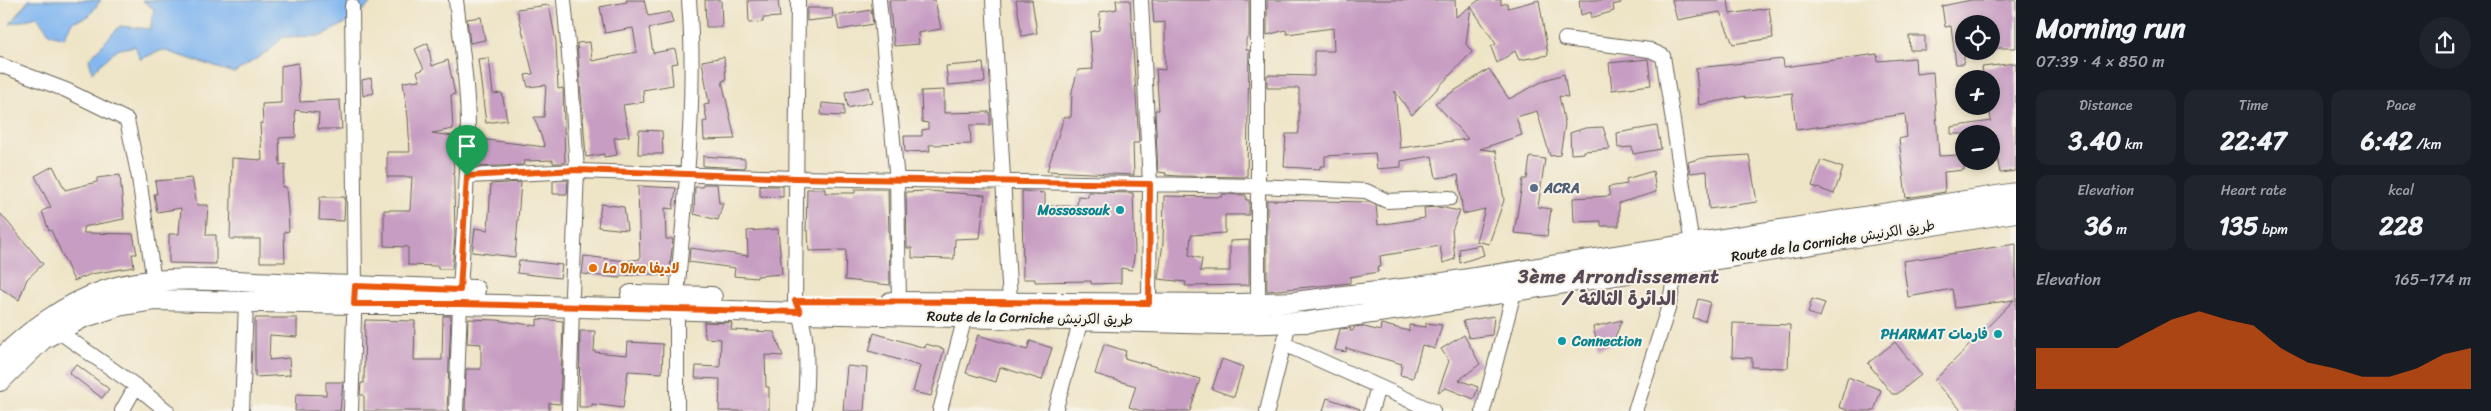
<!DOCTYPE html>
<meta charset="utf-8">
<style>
:root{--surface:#171b24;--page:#20242c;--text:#f1f3f6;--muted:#9ea1a6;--accent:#ea580c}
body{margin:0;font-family:Sriracha,"Playpen Sans Arabic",sans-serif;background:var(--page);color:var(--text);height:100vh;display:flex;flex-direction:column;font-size:19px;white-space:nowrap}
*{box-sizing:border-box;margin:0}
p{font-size:16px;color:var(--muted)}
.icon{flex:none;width:28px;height:28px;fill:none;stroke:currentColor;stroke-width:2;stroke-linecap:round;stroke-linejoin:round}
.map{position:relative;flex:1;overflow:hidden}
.drawer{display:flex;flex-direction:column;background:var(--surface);width:475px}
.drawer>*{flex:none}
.controls{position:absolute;left:1955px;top:15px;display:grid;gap:10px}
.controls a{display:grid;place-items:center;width:45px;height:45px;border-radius:50%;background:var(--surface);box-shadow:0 2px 8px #0003;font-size:25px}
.pin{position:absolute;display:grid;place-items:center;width:42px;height:42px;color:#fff;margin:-51px -21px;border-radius:50% 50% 50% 0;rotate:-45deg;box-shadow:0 0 5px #0007}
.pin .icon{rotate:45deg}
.round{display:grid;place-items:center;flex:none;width:52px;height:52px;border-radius:26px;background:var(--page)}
.summary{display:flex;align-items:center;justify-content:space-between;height:85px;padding:0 20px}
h1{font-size:28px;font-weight:700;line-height:38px}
.figures{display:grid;grid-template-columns:repeat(3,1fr);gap:8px;height:85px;padding:5px 20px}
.figures div{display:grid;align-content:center;border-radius:12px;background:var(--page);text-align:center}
.figures b{font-size:25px;font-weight:700}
.figures small{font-size:14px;font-weight:400}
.figures p{font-size:14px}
.chart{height:140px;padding:10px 20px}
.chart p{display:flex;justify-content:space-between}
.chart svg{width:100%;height:90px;margin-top:5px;fill:var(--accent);opacity:.7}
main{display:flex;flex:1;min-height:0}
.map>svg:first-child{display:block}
.water{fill:#83b7f0;stroke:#506a86}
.building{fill:#c79dc3}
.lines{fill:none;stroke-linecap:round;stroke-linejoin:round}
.street-casing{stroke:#666258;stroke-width:16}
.secondary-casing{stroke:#666258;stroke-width:22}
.street{stroke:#fff;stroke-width:14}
.secondary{stroke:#fff;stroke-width:20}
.route-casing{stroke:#fff;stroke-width:10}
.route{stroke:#ea580c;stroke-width:6}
.service-dot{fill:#5c6f8a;stroke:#f7f3e8;stroke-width:2}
.culture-dot{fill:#0f9aa8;stroke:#f7f3e8;stroke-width:2}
.food-dot{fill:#e8710a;stroke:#f7f3e8;stroke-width:2}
.labels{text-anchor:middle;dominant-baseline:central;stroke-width:4;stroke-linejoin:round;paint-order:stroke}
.service-label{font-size:14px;font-weight:bold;fill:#4e5e75;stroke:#f7f3e8;text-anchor:start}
.culture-label{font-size:14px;font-weight:bold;fill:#0d838f;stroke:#f7f3e8;text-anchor:end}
.street-label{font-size:14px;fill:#1c1c1c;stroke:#f7f3e8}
.food-label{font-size:14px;font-weight:bold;fill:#c56008;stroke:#f7f3e8;text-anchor:start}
.district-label{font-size:19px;font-weight:bold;letter-spacing:1px;fill:#584956;stroke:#f7f3e8}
</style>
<main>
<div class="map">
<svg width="2016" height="411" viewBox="0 0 2016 411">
<rect width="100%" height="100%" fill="#f7f3e8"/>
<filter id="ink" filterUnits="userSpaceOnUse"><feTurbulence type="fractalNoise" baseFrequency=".02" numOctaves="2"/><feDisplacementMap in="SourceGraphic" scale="10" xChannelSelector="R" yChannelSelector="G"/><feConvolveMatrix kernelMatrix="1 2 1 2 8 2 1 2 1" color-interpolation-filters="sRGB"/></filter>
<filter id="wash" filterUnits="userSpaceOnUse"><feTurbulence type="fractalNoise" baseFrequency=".0096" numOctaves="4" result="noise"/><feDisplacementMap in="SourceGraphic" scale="20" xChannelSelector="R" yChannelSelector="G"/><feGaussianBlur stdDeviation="1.12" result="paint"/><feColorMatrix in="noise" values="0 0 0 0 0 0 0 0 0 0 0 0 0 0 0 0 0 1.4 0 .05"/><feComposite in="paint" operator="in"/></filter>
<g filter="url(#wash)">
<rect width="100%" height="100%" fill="#eee4c6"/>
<!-- water -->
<path class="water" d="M29 0H101L89 16 72 22 64 38 50 34 37 17 10 24Z
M142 0H374L355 18 321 36 283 37 270 50 234 73 163 50 140 59 135 46 116 50 92 72 89 59 120 26 150 29 154 9Z"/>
<g id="blocks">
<!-- building -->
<path class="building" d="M626 0H644L648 16 670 12 673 23 649 28 653 53 675 49 678 63 671 64 673 85 643 90 644 102 623 105 629 136 614 138 617 155 604 157V154L586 157 577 43 590 42 592 61 637 52 633 28 605 33 600 7 627 2Z
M705 0H721L722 27H706Z
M748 0H778L780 17 763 18V22L749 23Z
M889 0H935L941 29 918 33 919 44 894 46Z
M1016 0H1032L1037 33 1022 36Z
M1116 0H1130L1139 143H1133L1134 175 1047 171 1064 117H1071L1072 91 1078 70 1093 69 1090 32 1099 30 1100 12 1117 9Z
M1152 0H1249V38L1246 39V50H1249L1247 177 1178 176 1165 175 1166 173 1158 172 1155 110H1159L1156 69 1165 70V22L1154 23Z
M1267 0H1455L1456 17 1479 0H1501V5L1507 3 1508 8 1539 0 1548 55 1519 60 1515 51 1497 63 1491 47 1496 44 1471 7 1466 44 1472 52 1412 115 1395 91 1400 148 1468 139 1435 103 1489 69 1509 99 1545 80 1564 74 1568 97 1559 96 1565 124 1560 155 1550 156 1537 111 1516 117 1522 135 1480 149 1496 151 1504 200 1489 244 1476 241 1485 209 1463 214 1458 175 1436 178 1432 156 1401 161V167L1377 169 1375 153 1325 156V166H1320V169L1284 167 1286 134H1298L1299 130V88H1267V75L1314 76V51H1334L1333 28 1287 34 1286 30 1267 35Z
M1579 0H1620L1621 3 1613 5 1614 11 1591 18V12L1581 15Z
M1672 0H1728L1730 14 1769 8 1773 38 1733 44 1720 12 1677 20Z
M1971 0H2016V48H1991V24H1964V64H1956L1951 26 1945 27 1942 6Z
M549 5 556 42 558 89 563 88 565 163H553V160L524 161 523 165 476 167 479 139 545 147 534 117H544L546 85 528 87 525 75 533 74 517 9Z
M807 8H832L833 18 807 21Z
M871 10 873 24 839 30 836 16Z
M481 17 485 40 470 43 467 19Z
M1909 36H1925V50H1910Z
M428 43 432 66 448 60 455 94 451 95 453 129 432 133 453 136 455 237 452 269H438V266L408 265V247L384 246V210H410L412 177H387V152H410L408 117 403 82 420 80 417 72 424 69 415 49Z
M1877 54 1878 61 1915 58 1916 74 1933 72 1939 156 1964 155V170L1944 172 1945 192 1906 198 1899 139 1907 137 1905 114 1796 130 1792 93 1745 98V96L1699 105 1696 68 1783 59 1784 67Z
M724 57 726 80 722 81 735 139 704 140 703 122 707 121 704 105 709 104 702 61Z
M489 58 493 94 502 93 507 120 486 123 478 59Z
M1648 59 1651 85 1612 90 1609 63Z
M298 63 300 102 340 100 342 129H318L319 113 295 110 296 137 279 138 280 165 286 164 282 187H286L288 211 289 231 284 232 285 262H260V239H230L232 158 262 160 260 123 263 124 262 104 281 103V66Z
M983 63 985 82 948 85 946 66Z
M2016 63V171L2000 173 1993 134H1951V127L1991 121 1989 106H1991V79H1984L1982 67Z
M371 78 374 93 363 96 362 80Z
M869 87 872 102 848 108 845 92Z
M944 90V113L990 112V125H970L971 144 929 145 930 151 905 152 904 136H922V130L928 129V123L922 122 921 91Z
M822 103 844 105V116L821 115Z
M1657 126 1661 149 1633 154 1632 147 1618 148 1617 133Z
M1603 127 1610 149 1584 151V153L1571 154 1570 133 1585 128Z
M639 130 662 131 663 154H638Z
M1749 155 1757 202 1709 209 1707 171 1690 173 1688 162 1702 158Z
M703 156 745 159V168L703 166Z
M1530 157 1545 159 1538 207 1551 209 1547 236 1514 233 1523 179H1527Z
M1821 160 1843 168 1834 194 1812 186Z
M53 166 65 190 97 182V178L120 175 124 219 83 227 84 233 133 234 137 254H132L134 267 91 274 74 281 51 230 49 231 42 211 51 207 35 176Z
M1653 171 1656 192 1619 203V226H1601V221L1574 222 1573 198 1610 196 1608 187 1627 184 1626 179Z
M192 178 197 205H208L206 235H216V264L169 263V234H179L181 208 157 212 154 194H157L155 181Z
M568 180 567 194H553V181Z
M521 182 515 257 472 252 475 228 488 230 491 184Z
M703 184H717L719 203H723L718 220 694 214 695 187H703Z
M638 186 676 188 673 209 665 208 666 239H673L669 276 648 274 620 276V278L582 274 584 256 626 261 640 259Z
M760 186H783V197L760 196Z
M807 189H825V193H855V189H888L890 285 845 280 846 250 809 251 808 231H806Z
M927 191 985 195 980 238 955 239 954 259 912 258V248H907L906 192Z
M1022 191 1045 193V206H1077L1078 196 1088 197V192L1133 193 1135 252 1132 270 1121 268V283L1091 284V281L1035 282V279H1023Z
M1223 194 1246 195V200H1249V215H1225V233L1191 235 1189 255 1202 259 1200 271H1230V241L1249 240V285L1185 286 1186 282 1158 279 1163 243 1164 196 1222 197Z
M320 197H345L344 221 319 220Z
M1267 200 1369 202 1376 205 1378 225 1425 218 1424 208 1438 207 1460 211 1452 230 1455 259 1443 263 1440 246 1380 256 1381 267H1377L1378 272 1350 277V283L1267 291Z
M601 204 624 207 627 230 598 227Z
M0 213 43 264 27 279 19 300 0 288Z
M778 229 782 274 757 276V278L734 276 735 268 689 262 690 248 748 256 747 231Z
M2016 244V411H1962L1934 381 2014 300 1955 308 1952 289 1908 297 1903 261Z
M1481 245 1484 255 1460 263 1459 249Z
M519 260 562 265 560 278 517 273Z
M1698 299 1710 302 1705 321 1693 318Z
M1812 299 1825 303 1820 317 1808 313Z
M443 316H451L447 411H364V395H360L361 383H364L365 320 415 321 414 360H442Z
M1494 316 1492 335 1469 338 1463 321Z
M255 318H297V337L270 335 269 360 289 358 290 375 255 377Z
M468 319 497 320 537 326V319L563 321 560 404 549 403V411H465L466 369H481V344L467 343Z
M1622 320 1612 344 1598 347 1593 327Z
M704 322 732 323 731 330 774 332 783 356 765 355 766 387H769V411H719L720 379 695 378 696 366 720 367 721 339 705 338Z
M1426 323 1442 325 1435 349 1422 345 1413 378 1400 375 1402 364 1346 348V352L1335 350 1340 329 1351 328 1350 331H1353L1354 327 1361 326 1380 331 1381 324 1409 331V325L1426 327Z
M1733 323 1790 325 1788 368 1752 367V358L1732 357Z
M580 331H595L594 352 627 355 628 342 663 344 662 373 628 371 623 408 592 404V407H579Z
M874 333 925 348 926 344 944 349 931 396 913 392 920 366 869 351Z
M978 335 1027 350 1030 341 1052 348 1042 380 1000 367 996 382 966 373Z
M1464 335 1480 364 1459 380 1478 387 1474 399 1446 388 1438 392 1449 361 1441 349Z
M1895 342 1921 375 1897 394H1892L1868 363Z
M1104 344 1126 351 1124 358 1200 379 1190 411H1141L1129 407 1136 386 1095 374Z
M1222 359 1243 367 1234 397 1212 389Z
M76 364 109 389 102 398 69 373Z
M847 366 867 368 864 411H843Z
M1848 377 1881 390 1874 411H1849L1839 407Z
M326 382H343L340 411H295L296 394 326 395Z
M1327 398 1360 409V411H1323Z"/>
</g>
</g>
<g filter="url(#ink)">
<use href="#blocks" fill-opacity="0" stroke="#666258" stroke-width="1"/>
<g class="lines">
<!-- street casing -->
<g class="street-casing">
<path id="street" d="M456 0C461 43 468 86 468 129 468 183 463 237 460 290
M564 0 571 77 577 171 572 294
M798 0 795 301C811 336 806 373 805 411
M879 0 897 180 899 302
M993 0 1010 302
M1141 0 1150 184 1149 303
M1258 0V304
M1565 39 1650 50 1663 56 1692 245
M0 65 66 90 127 120 139 178 154 282
M467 176 577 171 796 178 1259 186 1366 191 1387 201 1450 198
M677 296C685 196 697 100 689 0
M677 310V411
M58 331 136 386 167 411
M1284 344 1433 411
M122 411 136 386
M242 411 246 302
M351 411 355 286 352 6
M456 411 460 304
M569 411 572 307
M940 411 965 317
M1055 411 1081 320
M1267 411 1289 323
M1371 411 1378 387
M1483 411 1514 292
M1635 411 1668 309 1679 257"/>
</g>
<!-- secondary casing -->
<g class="secondary-casing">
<path id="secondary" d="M631 295 712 297
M891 302 1241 304 1294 302 1411 288 2016 193
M0 360C28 331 66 304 104 291 152 273 226 281 278 283 343 286 409 288 475 290
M0 381 43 339 82 318 118 306 155 300 354 304H460L1224 324 1308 322 1406 308 2016 212"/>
</g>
<!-- street -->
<use href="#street" class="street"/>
<!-- secondary -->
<use href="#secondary" class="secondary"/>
</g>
</g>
<g class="lines" filter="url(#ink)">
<!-- route casing -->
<g class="route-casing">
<path id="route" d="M577 170 796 178 1150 184 1149 303 795 301 800 312 460 304H354L355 286 460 290 467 176Z"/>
</g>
<!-- route -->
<use href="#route" class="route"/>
</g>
<!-- markers -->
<circle class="service-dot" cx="1534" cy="188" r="5"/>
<g class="culture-dot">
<circle cx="1120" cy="210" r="5"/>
<circle cx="1998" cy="334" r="5"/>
<circle cx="1562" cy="341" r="5"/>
</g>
<circle class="food-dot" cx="593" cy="268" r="5"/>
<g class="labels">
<!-- service labels -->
<g class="service-label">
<text x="1544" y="188">ACRA</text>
</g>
<!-- culture labels -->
<g class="culture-label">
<text x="1110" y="210">Mossossouk</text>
<text x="1988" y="334">PHARMAT فارمات</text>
<text x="1572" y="341" text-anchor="start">Connection</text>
</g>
<!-- street labels -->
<g class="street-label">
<text transform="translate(1833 241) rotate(-9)">Route de la Corniche طريق الكرنيش</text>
<text transform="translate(1030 318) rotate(1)">Route de la Corniche طريق الكرنيش</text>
</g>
<!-- food labels -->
<g class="food-label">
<text x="603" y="268">La Diva لاديفا</text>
</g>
<!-- district labels -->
<g class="district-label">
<text x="1619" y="276">3ème Arrondissement<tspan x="1619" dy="22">/ الدائرة الثالثة</tspan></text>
</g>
</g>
</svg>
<div class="controls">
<a><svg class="icon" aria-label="locate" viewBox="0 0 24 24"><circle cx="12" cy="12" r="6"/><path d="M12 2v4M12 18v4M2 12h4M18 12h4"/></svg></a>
<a>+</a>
<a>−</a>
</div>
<div class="pin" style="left:467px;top:176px;background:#1e9e55"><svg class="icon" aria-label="arrive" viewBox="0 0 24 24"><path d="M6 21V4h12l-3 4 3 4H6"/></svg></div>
</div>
<section class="drawer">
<div class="summary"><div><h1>Morning run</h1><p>07:39 · 4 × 850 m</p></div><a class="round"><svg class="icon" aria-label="share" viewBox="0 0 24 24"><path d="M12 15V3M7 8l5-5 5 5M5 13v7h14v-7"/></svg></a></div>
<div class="figures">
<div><p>Distance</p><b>3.40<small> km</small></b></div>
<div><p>Time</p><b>22:47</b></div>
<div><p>Pace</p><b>6:42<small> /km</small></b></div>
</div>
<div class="figures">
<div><p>Elevation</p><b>36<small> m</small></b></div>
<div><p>Heart rate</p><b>135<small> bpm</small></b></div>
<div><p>kcal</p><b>228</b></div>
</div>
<div class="chart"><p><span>Elevation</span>165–174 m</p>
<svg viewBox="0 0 160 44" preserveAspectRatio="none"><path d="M0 44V24L10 24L20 24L30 24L40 17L50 10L60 6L70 10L80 13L90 24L100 31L110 34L120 38L130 38L140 34L150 27L160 24V44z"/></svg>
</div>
</section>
</main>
